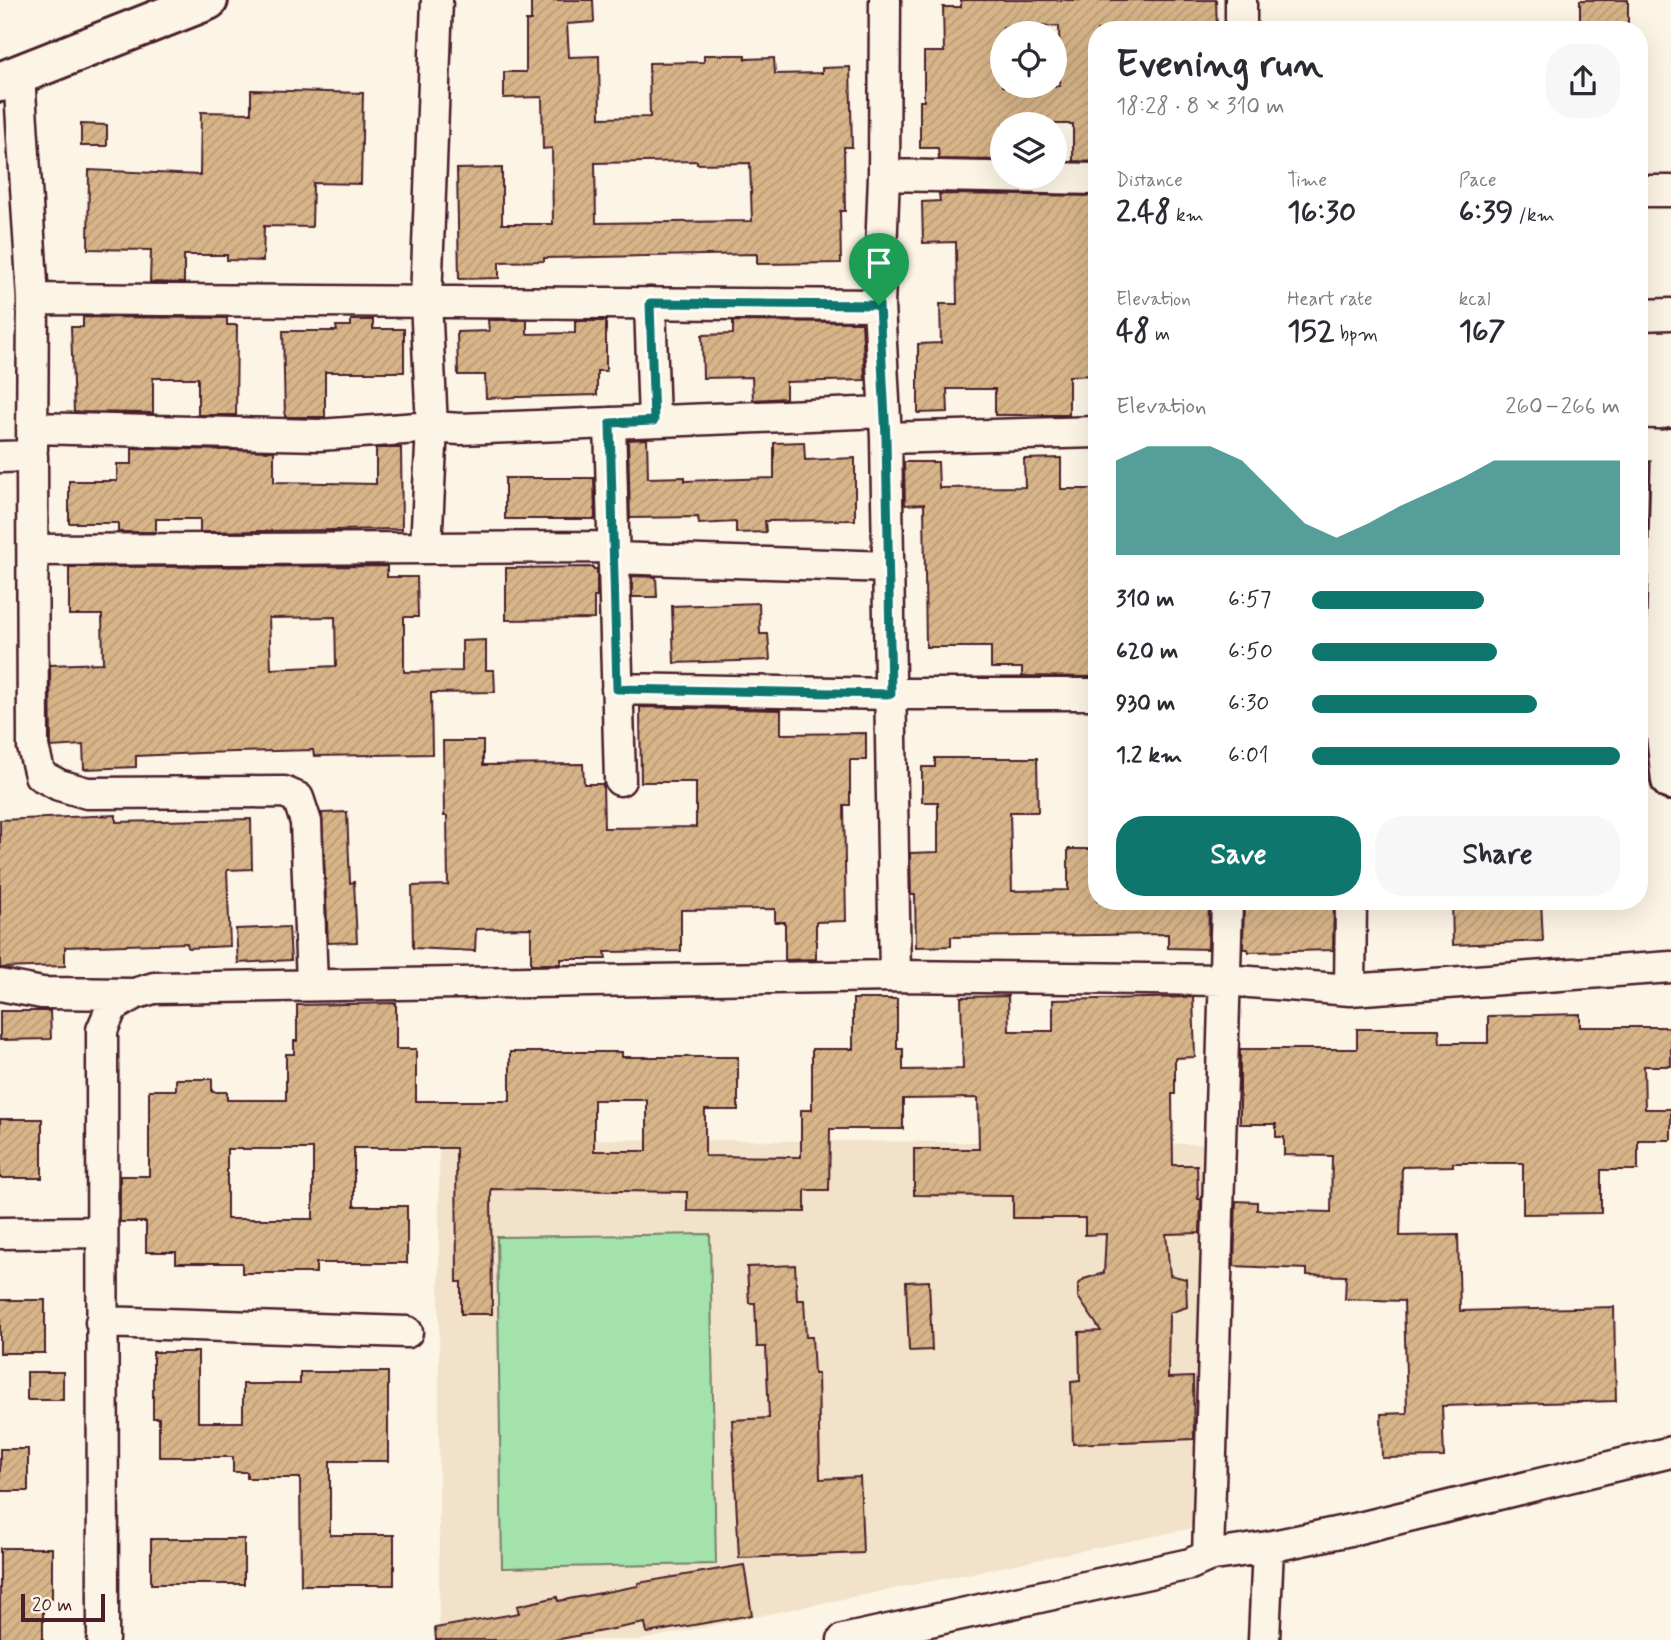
<!DOCTYPE html>
<meta charset="utf-8">
<style>
:root{--surface:#fff;--page:#f7f7f7;--text:#2b2b33;--muted:#7c7c81;--accent:#0f766e}
body{margin:0;font-family:Mynerve,sans-serif;background:var(--page);color:var(--text);height:100vh;display:flex;flex-direction:column;font-size:26px;white-space:nowrap}
*{box-sizing:border-box;margin:0}
p{font-size:23px;color:var(--muted)}
.icon{flex:none;width:38px;height:38px;fill:none;stroke:currentColor;stroke-width:2;stroke-linecap:round;stroke-linejoin:round}
.map{position:relative;flex:1;overflow:hidden}
.details{position:absolute;left:1088px;top:21px;width:560px;height:889px;display:flex;flex-direction:column;background:var(--surface);border-radius:28px;box-shadow:0 7px 28px #0002}
.details>*{flex:none}
.fabs{position:absolute;left:990px;top:21px;display:grid;gap:14px}
.fabs a{display:grid;place-items:center;width:77px;height:77px;border-radius:50%;background:var(--surface);box-shadow:0 7px 28px #0002;font-size:35px}
.scale{position:absolute;left:21px;bottom:18px;width:84px;box-sizing:border-box;padding-left:7px;border:4px solid #4a1f2b;border-top:0;font-size:19px;line-height:24px;white-space:nowrap;color:#4a1f2b;-webkit-text-stroke:5px #fcf5e5;paint-order:stroke}
.pin{position:absolute;display:grid;place-items:center;width:60px;height:60px;color:#fff;margin:-72px -30px;border-radius:50% 50% 50% 0;rotate:-45deg;box-shadow:0 0 7px #0007}
.pin .icon{rotate:45deg}
.round{display:grid;place-items:center;flex:none;width:74px;height:74px;border-radius:28px;background:var(--page)}
.headline{display:flex;align-items:center;justify-content:space-between;height:119px;padding:0 28px}
h1{font-size:38px;font-weight:800;line-height:52px}
.metrics{display:grid;grid-template-columns:repeat(3,1fr);gap:10px;height:119px;padding:7px 28px}
.metrics div{display:grid;align-content:center}
.metrics b{font-size:30px;font-weight:800}
.metrics small{font-size:19px;font-weight:400}
.metrics p{font-size:19px}
.chart{height:196px;padding:14px 28px}
.chart p{display:flex;justify-content:space-between}
.chart svg{width:100%;height:126px;margin-top:7px;fill:var(--accent);opacity:.7}
.cta{display:flex;gap:14px;margin-top:auto;padding:14px 28px}
.cta a{flex:1;height:80px;border-radius:28px;background:var(--accent);color:#fff;font-size:28px;font-weight:800;line-height:80px;text-align:center}
.cta a+a{background:var(--page);color:var(--text)}
ul{padding:0 28px;list-style:none;font-size:23px}
li{display:grid;grid-template-columns:112px 84px 1fr;align-items:center;height:52px}
li i{height:18px;border-radius:9px;background:var(--accent)}
.map>svg:first-child{display:block}
.built{fill:#f1e2c9}
.green{fill:#a3e2ab;stroke:#76806b;stroke-width:2}
.building{fill:url(#building-hatch);stroke:#4a1f2b;stroke-width:2;fill-rule:evenodd}
.lines{fill:none;stroke-linecap:round;stroke-linejoin:round}
.minor-casing{stroke:#4a1f2b;stroke-width:35}
.tertiary-casing{stroke:#4a1f2b;stroke-width:44}
.minor{stroke:#fcf5e5;stroke-width:30}
.tertiary{stroke:#fcf5e5;stroke-width:38}
.route-casing{stroke:#fff;stroke-width:14}
.route{stroke:#0f766e;stroke-width:9}
</style>
<div class="map">
<svg width="1671" height="1640" viewBox="0 0 1671 1640">
<defs>
<pattern id="building-hatch" width="6" height="6" patternUnits="userSpaceOnUse" patternTransform="scale(1.75)"><rect width="6" height="6" fill="#d7b589"/><path d="M-1 1l2-2M0 6l6-6M5 7l2-2" fill="none" stroke="#ba9b76"/></pattern>
</defs>
<rect width="100%" height="100%" fill="#fcf5e5"/>
<filter id="ink" filterUnits="userSpaceOnUse"><feTurbulence type="fractalNoise" baseFrequency=".0143" numOctaves="2"/><feDisplacementMap in="SourceGraphic" scale="14" xChannelSelector="R" yChannelSelector="G"/><feConvolveMatrix kernelMatrix="1 2 1 2 8 2 1 2 1" color-interpolation-filters="sRGB"/></filter>
<g filter="url(#ink)">
<!-- built -->
<path class="built" d="M439 1138 1206 1144 1208 1525 641 1640H439Z"/>
<!-- green -->
<path class="green" d="M710 1234 716 1564 502 1568 497 1237Z"/>
<!-- building -->
<path class="building" d="M531 0H593L594 22 567 24 569 57 599 56 600 118 650 117 649 63 704 62V55H745V59L774 58 775 74 822 73V68L850 67 852 147H844L845 211H840L841 263 757 264V254L544 258V261L499 262V278L459 279 457 169 502 168V224H553L552 148 543 149 542 97 504 98V72H526V21H531ZM697 161V164L750 163 752 221 596 223 595 163Z
M961 0H1216L1217 30H1097V162L1073 161V124H1003V160L939 159 938 148H920V101H924V52H944L943 7H961ZM1059 26 1060 86H1003V27Z
M1580 0H1628V27L1580 28Z
M251 90 363 93 361 184 313 183 312 227 264 226 263 261 227 260V255H184V283L150 282 151 250 88 249 89 170 200 175 201 112 251 113Z
M81 124 107 125V146H81Z
M939 194 1097 196V375L1069 376V415H995V389H947L948 412 918 413V344L941 343 940 304H957L956 242 923 243 922 202 940 201Z
M83 317 227 318V325H237L236 415H198V378H153V413L74 412 71 327H83Z
M351 320H373V329H404V372H325V417H285L283 331H337L336 326H351Z
M488 320H527V334L575 333V321H606V371H597V395L486 398 485 375H458L457 332 489 331Z
M733 321 862 322 865 380 786 382V398L753 400 752 377 703 378 702 335 733 334Z
M647 439 648 478 685 477V481L774 478V443L804 442 805 460 855 458V520L765 521 766 532 736 533V522L699 524 698 517 630 518 628 440Z
M132 448 274 451V482L376 484V448H401L402 529 200 532V519H156V532H118V523H69V481H117V464H132Z
M1061 458V489H1097V677L1022 676V668H991V647H926L924 504 905 505 904 462H938L939 488 1025 487 1024 459Z
M505 478H594L595 519H505Z
M387 566V577H417L418 617H404V672L462 671V641L486 640V670H494L495 692 431 693 432 754 314 756 313 750 200 753 136 756V767L84 769 83 745 51 747 50 665 103 663 102 615H69V567ZM335 617 336 666 271 669 269 618Z
M593 567V569H597V597H594V619L506 620V568Z
M632 576 656 577 657 597H632Z
M759 603 760 634H768L770 660 674 663 672 606Z
M640 707 781 710V734L866 733V760H850V805H844L846 921 816 922V959L785 960V922H775V909L681 910V951L605 952 606 959H561V964H531V928L476 929 475 951 413 948 412 886 448 885 447 816H444L443 741H483V765L583 764 584 784H603L604 828 696 827V782H641Z
M935 758H1037L1038 812H1010L1012 891 1068 890V849H1097V901H1209L1208 949 1168 948V934L951 937V946L916 947 915 895H911L910 853 938 852V802H922V767H935Z
M347 812 350 883 354 882 357 942 328 943 322 813Z
M116 815V822L251 819 252 869 227 870 230 946 188 948 187 943 65 947V966L0 968V820Z
M1244 901H1334L1333 950 1249 952 1248 949H1243Z
M1452 901H1541L1543 941 1453 945Z
M289 927 291 960 238 963 236 929Z
M1008 996 1009 1031H1053V1000L1193 997 1195 1057 1175 1058V1094H1172L1173 1165H1197L1198 1199H1201L1200 1233 1166 1234 1170 1275 1186 1279 1187 1307 1169 1313 1168 1378 1193 1377 1194 1439 1073 1444 1071 1382 1080 1381 1079 1332 1101 1331 1078 1297V1285L1084 1279 1104 1273 1106 1234 1085 1235V1218H1013V1196L914 1195V1149H979L978 1098 903 1099V1129H830L829 1190H805V1212L687 1211V1192L491 1189 492 1314H461V1282H457L456 1148H354V1206H407V1263H316V1273H242V1263H176V1252H146V1222H120V1176H149V1090H176V1079H212V1092H227V1100H286V1054H294V1041H297V1005L396 1003V1049H416V1101H510V1052H622V1057H738V1110H705V1156L801 1157V1110H812V1049H853V999H897V1049H903V1070L963 1069 961 997ZM594 1100H647V1151H594ZM227 1149H313V1219H227Z
M0 1011H50L51 1039 0 1040Z
M1580 1014V1027H1671V1066H1644L1645 1109H1671V1140H1638V1170H1601V1213L1523 1214V1163H1453V1166L1402 1167 1400 1236 1458 1235 1460 1311 1614 1307 1616 1401 1442 1406 1444 1457 1382 1458 1381 1414 1407 1413 1404 1301 1345 1299 1346 1276 1307 1275V1269L1234 1266 1236 1201 1257 1202V1210L1331 1212 1332 1156 1284 1155V1137H1276V1124H1240V1049H1357V1029H1439L1440 1043H1488V1016Z
M0 1119H42V1178H0Z
M795 1265 797 1300H804L806 1337H812L814 1374H818L820 1479 860 1477 863 1553 739 1558 732 1420 769 1418 766 1347H757L755 1303H749L747 1267Z
M929 1281 932 1350 909 1351 906 1282Z
M0 1300H45V1353H0Z
M153 1352H198V1422H243V1384H300V1372H388V1461H330V1535H394V1585H301L300 1478H247V1472H233V1457H159V1418H153Z
M27 1372H63V1400H27Z
M0 1449H28V1491H0Z
M151 1539H244V1584H151Z
M0 1548H52V1599H43V1640H0Z
M744 1565 752 1615 647 1633 645 1623 555 1640H436L435 1628 519 1613 517 1606 557 1597 558 1601 638 1586V1583Z"/>
<g class="lines">
<!-- minor casing -->
<g class="minor-casing">
<path id="minor" d="M1241 0V30
M19 75 33 299 32 449
M884 175 1097 179
M1640 191H1671
M33 299 879 305
M650 303 654 421
M1640 315 1671 314
M610 423 620 780
M32 428 319 435 432 427 460 429 884 412
M886 438 1097 432
M1640 445 1671 446
M0 457 32 456 33 747 40 775 59 785 87 793 284 792 298 798 306 822 312 985
M426 547 432 427 426 301 437 0
M34 550 613 547
M613 558 889 567
M617 689 891 694H1097
M895 976 1225 980 1350 990 1671 967
M0 985 42 993 134 994
M1350 990 1351 901
M0 1233 101 1232
M101 1322 407 1332
M1208 1556 1227 901
M103 1640 102 1030 112 1007 134 994 154 988 895 976 886 438 879 305 884 175 885 0
M843 1640 1190 1564 1208 1556 1268 1547 1355 1529 1671 1452
M1264 1640 1268 1547"/>
</g>
<!-- tertiary casing -->
<g class="tertiary-casing">
<path id="tertiary" d="M0 82 208 0
M1671 448 1664 717 1671 780"/>
</g>
<!-- minor -->
<use href="#minor" class="minor"/>
<!-- tertiary -->
<use href="#tertiary" class="tertiary"/>
</g>
</g>
<g class="lines" filter="url(#ink)">
<!-- route casing -->
<g class="route-casing">
<path id="route" d="M650 303 879 305 886 438 891 694 617 689 610 423 654 421Z"/>
</g>
<!-- route -->
<use href="#route" class="route"/>
</g>
</svg>
<div class="fabs">
<a><svg class="icon" aria-label="locate" viewBox="0 0 24 24"><circle cx="12" cy="12" r="6"/><path d="M12 2v4M12 18v4M2 12h4M18 12h4"/></svg></a>
<a><svg class="icon" aria-label="layers" viewBox="0 0 24 24"><path d="M12 4l9 5-9 5-9-5zM3 14l9 5 9-5"/></svg></a>
</div>
<div class="scale">20 m</div>
<div class="pin" style="left:879px;top:305px;background:#1e9e55"><svg class="icon" aria-label="arrive" viewBox="0 0 24 24"><path d="M6 21V4h12l-3 4 3 4H6"/></svg></div>
<section class="details">
<div class="headline"><div><h1>Evening run</h1><p>18:28 · 8 × 310 m</p></div><a class="round"><svg class="icon" aria-label="share" viewBox="0 0 24 24"><path d="M12 15V3M7 8l5-5 5 5M5 13v7h14v-7"/></svg></a></div>
<div class="metrics">
<div><p>Distance</p><b>2.48<small> km</small></b></div>
<div><p>Time</p><b>16:30</b></div>
<div><p>Pace</p><b>6:39<small> /km</small></b></div>
</div>
<div class="metrics">
<div><p>Elevation</p><b>48<small> m</small></b></div>
<div><p>Heart rate</p><b>152<small> bpm</small></b></div>
<div><p>kcal</p><b>167</b></div>
</div>
<div class="chart"><p><span>Elevation</span>260–266 m</p>
<svg viewBox="0 0 160 44" preserveAspectRatio="none"><path d="M0 44V11L10 6L20 6L30 6L40 11L50 22L60 33L70 38L80 33L90 27L100 22L110 17L120 11L130 11L140 11L150 11L160 11V44z"/></svg>
</div>
<ul>
<li><b>310 m</b>6:57<i style="width:56%"></i></li>
<li><b>620 m</b>6:50<i style="width:60%"></i></li>
<li><b>930 m</b>6:30<i style="width:73%"></i></li>
<li><b>1.2 km</b>6:01<i style="width:100%"></i></li>
</ul>
<div class="cta"><a>Save</a><a>Share</a></div>
</section>
</div>
